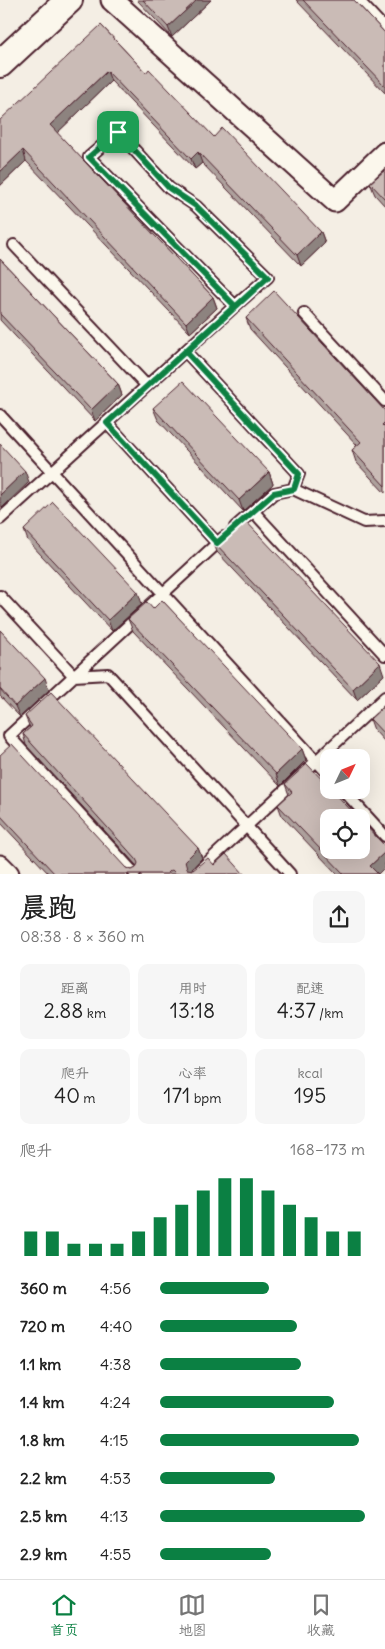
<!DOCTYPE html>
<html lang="zh">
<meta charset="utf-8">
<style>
:root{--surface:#fff;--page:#f6f6f6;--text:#222;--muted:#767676;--line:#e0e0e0;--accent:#0b8043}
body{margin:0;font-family:Delius,"LXGW WenKai TC",sans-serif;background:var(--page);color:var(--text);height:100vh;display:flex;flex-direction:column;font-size:19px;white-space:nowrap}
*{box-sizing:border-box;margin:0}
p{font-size:16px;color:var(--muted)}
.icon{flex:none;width:28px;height:28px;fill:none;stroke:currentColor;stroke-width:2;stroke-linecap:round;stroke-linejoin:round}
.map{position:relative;height:874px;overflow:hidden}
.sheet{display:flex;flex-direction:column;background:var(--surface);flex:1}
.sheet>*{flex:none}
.needle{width:32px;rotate:47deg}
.fabs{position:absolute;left:320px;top:749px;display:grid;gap:10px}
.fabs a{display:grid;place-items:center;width:50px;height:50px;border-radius:10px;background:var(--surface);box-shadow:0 5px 20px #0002;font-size:25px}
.pin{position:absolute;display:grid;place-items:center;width:42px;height:42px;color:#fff;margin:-21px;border-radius:10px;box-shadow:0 2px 8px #0006}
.round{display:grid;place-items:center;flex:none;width:52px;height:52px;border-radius:10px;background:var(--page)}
.headline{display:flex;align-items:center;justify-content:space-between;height:85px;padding:0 20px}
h1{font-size:28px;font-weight:600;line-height:38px}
.stats{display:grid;grid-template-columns:repeat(3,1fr);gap:8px;height:85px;padding:5px 20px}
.stats div{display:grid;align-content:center;border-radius:10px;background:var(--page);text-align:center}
.stats b{font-size:21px;font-weight:600}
.stats small{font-size:14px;font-weight:400}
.stats p{font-size:14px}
.chart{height:140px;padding:10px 20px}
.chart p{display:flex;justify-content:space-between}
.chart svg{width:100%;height:90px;margin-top:5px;stroke:var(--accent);stroke-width:6}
ul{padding:0 20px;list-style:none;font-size:16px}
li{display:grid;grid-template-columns:80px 60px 1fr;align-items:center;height:38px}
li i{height:12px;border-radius:6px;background:var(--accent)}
.tabs{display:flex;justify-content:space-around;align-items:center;height:70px;border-top:1px solid var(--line);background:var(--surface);font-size:14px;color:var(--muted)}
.tabs a{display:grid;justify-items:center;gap:2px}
.tabs .active{color:var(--accent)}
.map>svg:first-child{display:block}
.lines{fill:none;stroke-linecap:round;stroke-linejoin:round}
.service-casing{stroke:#4a1f2b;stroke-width:14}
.minor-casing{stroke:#4a1f2b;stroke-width:25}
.tertiary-casing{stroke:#4a1f2b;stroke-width:30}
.service{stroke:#fbf7ec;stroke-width:10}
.minor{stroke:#fbf7ec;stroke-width:21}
.tertiary{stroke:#fbf7ec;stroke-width:26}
.wall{fill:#aea19d;stroke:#4a1f2b}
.shaded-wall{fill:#8d837f;stroke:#4a1f2b}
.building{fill:#cabbb6;stroke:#4a1f2b}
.route-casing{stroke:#fff;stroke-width:10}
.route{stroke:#0b8043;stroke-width:6}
</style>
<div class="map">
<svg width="385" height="874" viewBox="0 0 385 874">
<rect width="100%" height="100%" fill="#f4eee4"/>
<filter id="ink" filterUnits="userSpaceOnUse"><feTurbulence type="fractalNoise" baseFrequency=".02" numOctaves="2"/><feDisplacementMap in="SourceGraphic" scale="10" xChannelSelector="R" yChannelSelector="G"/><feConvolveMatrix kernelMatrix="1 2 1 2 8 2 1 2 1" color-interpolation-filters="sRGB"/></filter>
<g filter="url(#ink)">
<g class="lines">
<!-- service casing -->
<g class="service-casing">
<path id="service" d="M358 0 385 29
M14 245 147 386
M304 313 385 401
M186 352 299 474 293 489
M0 415 329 775
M107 423 217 543
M253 511 385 655
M0 519 235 306 268 277 196 206 169 188 118 132 89 157 235 306
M235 527 274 493 293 489 364 522 385 521
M0 596 74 676 108 674 290 874
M343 790 385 836
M135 874 9 736 224 537
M195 874 385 697"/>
</g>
<!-- minor casing -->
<g class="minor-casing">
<path id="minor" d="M112 0 335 201 385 153
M0 866 8 874"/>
</g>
<!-- tertiary casing -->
<g class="tertiary-casing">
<path id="tertiary" d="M0 64 69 0"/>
</g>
<!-- service -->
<use href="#service" class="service"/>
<!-- minor -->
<use href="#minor" class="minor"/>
<!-- tertiary -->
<use href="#tertiary" class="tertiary"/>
</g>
<!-- wall -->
<path class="wall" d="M137 0H211L172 37Z
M296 0H354L385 33V93Z
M101 25 146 73 214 137 321 232 325 243 301 266 202 163 195 169 111 81 57 133 213 297 217 308 190 333 26 161 0 186Z
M385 170V206L375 195 370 183Z
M0 259 118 384 122 395 95 421 0 320Z
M246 318 385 411V493L356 462 352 450 357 445 250 329Z
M153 408 269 472 273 484 243 511 158 420Z
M24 530 142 604 112 631 28 541Z
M213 541 384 675 357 700 217 552Z
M153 609 302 749 306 760 280 786 133 631 128 619Z
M0 630 49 690 20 717 0 696Z
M385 705V742L374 730 370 719Z
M25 716 198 848 202 858 191 869 193 870 214 865 244 874H49L0 822V755L126 868 132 870 136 868 137 866 26 745 23 734 30 728Z
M285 784 385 846V867L378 874H337L282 816 278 805 289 795Z"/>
<!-- shaded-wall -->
<path class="shaded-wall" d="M197 0H211L172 37 168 27Z
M107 71 111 81 54 136 50 125Z
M23 150 26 161 0 186V172Z
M198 152 202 163 195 169 191 159Z
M321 232 325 243 301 266 297 255Z
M213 297 217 308 190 333 186 323Z
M118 384 122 395 95 421 91 410Z
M25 471 29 482 2 508 0 501V495Z
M269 472 273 484 243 511 239 500Z
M138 592 142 604 112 631 108 620Z
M380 663 384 675 357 700 353 689Z
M45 678 49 690 20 717 15 706Z
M302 749 306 760 280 786 276 774Z
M198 848 202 858 189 872 187 869 185 861Z
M385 852V867L378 874 370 866Z"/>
<!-- building -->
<path class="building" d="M143 0H197L168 27Z
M303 0H354L385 33V86Z
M101 25 146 73 149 69 214 137 222 128 321 232 297 255 198 152 191 159 107 71 50 125 213 297 186 323 23 150 0 172V120Z
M385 170V199L370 183Z
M0 259 118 384 91 410 0 314Z
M274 291 385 411V422L382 425 385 428V486L352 450 361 442 246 318Z
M183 381 269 472 239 500 153 408Z
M0 444 25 471 0 495Z
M53 502 138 592 108 620 24 530Z
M241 516 380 663 353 689 213 541Z
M162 600 302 749 276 774 128 619 147 602 153 609Z
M0 630 45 678 15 706 0 689Z
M51 692 198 848 185 861 187 869 193 870 208 858 214 865 226 854 244 874H176L172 870 170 871 167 874H55L0 815V755L12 744 126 868 132 870 136 868 138 863 136 859 23 734 32 726 25 716Z
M385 705V735L370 719Z
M307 764 329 787V790H332L358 818H329V850H361V821L385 846V852L370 866 378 874H344L278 805 292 792 285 784Z"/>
</g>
<g class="lines" filter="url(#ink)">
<!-- route casing -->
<g class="route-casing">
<path id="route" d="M118 132 89 157 235 306 107 423 217 543 274 493 294 489 299 474 186 352 268 277 196 206 169 188 118 132"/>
</g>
<!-- route -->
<use href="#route" class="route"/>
</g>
</svg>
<div class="fabs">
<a><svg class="needle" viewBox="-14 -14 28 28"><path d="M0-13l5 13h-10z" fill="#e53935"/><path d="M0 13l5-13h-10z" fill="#767676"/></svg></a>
<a><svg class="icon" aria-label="locate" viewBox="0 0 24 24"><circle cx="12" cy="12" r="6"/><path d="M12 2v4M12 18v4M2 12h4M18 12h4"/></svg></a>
</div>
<div class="pin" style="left:118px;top:132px;background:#1e9e55"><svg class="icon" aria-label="arrive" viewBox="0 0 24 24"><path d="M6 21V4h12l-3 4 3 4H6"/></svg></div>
</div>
<section class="sheet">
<div class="headline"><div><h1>晨跑</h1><p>08:38 · 8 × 360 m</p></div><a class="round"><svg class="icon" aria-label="share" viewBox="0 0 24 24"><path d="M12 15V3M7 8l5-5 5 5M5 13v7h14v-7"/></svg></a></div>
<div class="stats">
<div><p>距离</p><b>2.88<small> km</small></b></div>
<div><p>用时</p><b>13:18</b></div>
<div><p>配速</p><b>4:37<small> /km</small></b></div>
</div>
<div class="stats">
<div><p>爬升</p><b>40<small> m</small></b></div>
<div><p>心率</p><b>171<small> bpm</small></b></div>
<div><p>kcal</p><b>195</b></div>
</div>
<div class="chart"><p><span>爬升</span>168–173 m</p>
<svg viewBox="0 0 160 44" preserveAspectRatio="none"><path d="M5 44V32M15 44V32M25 44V38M35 44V38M45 44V38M55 44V32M65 44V25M75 44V19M85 44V12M95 44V6M105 44V6M115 44V12M125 44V19M135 44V25M145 44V32M155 44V32"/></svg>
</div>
<ul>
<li><b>360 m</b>4:56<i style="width:53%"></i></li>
<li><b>720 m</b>4:40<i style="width:67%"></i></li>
<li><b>1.1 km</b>4:38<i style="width:69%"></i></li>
<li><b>1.4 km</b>4:24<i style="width:85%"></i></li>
<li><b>1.8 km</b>4:15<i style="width:97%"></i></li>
<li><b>2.2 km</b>4:53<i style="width:56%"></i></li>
<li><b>2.5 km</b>4:13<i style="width:100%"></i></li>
<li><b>2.9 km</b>4:55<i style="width:54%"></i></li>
</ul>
</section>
<nav class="tabs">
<a class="active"><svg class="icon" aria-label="home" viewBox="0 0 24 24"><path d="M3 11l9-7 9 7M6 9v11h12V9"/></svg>首页</a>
<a><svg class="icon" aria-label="map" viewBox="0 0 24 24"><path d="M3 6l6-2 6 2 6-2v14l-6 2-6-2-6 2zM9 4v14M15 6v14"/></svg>地图</a>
<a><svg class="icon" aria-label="saved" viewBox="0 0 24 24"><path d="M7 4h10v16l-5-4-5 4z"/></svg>收藏</a>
</nav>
